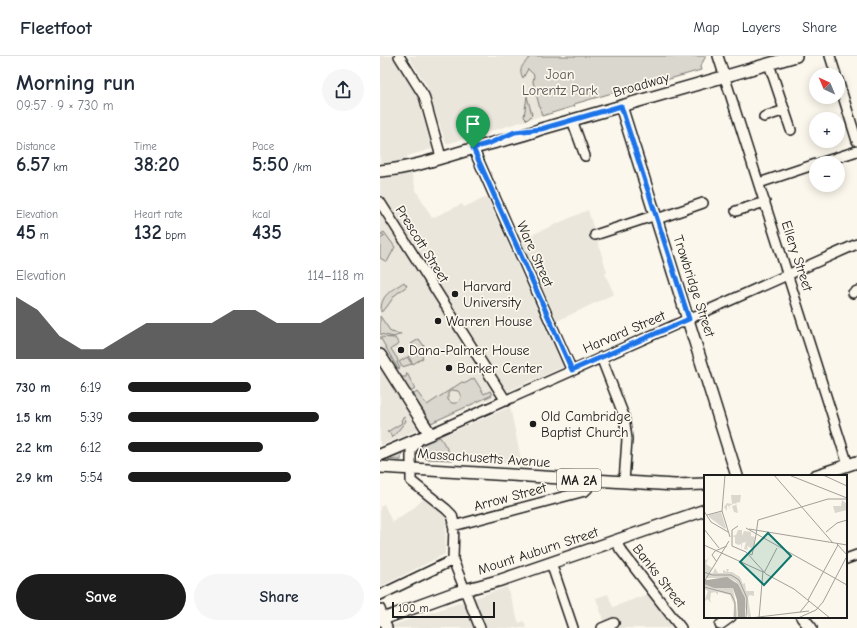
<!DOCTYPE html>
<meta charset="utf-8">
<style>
:root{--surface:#fff;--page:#f6f6f7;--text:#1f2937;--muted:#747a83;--line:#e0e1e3;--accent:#1c1c1c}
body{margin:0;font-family:"Comic Neue",sans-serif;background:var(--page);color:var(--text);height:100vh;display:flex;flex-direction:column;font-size:15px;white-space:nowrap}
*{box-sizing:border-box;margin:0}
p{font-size:13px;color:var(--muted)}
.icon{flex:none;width:22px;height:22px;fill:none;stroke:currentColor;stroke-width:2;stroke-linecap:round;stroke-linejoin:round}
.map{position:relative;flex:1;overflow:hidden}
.panel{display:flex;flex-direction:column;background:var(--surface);width:380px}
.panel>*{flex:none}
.needle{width:26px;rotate:316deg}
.tools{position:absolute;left:429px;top:12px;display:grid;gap:8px}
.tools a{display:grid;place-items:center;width:36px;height:36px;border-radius:50%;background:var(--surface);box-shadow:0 2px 10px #0003;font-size:20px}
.scale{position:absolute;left:12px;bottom:10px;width:103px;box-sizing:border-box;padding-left:4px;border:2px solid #1c1c1c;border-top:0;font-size:11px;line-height:14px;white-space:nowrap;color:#1c1c1c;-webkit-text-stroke:3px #fbf7ec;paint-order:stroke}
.pin{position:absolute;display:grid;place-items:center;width:34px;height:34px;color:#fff;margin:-41px -17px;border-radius:50% 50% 50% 0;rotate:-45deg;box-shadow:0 0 4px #0007}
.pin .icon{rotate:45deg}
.round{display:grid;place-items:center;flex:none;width:42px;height:42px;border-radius:21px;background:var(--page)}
.summary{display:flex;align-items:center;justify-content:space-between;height:68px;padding:0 16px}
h1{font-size:22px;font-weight:700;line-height:30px}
.figures{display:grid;grid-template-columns:repeat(3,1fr);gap:6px;height:68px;padding:4px 16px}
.figures div{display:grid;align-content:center}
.figures b{font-size:20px;font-weight:700}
.figures small{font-size:11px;font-weight:400}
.figures p{font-size:11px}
.chart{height:112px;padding:8px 16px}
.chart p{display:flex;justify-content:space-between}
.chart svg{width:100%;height:72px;margin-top:4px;fill:var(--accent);opacity:.7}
.primary-button{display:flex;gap:8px;margin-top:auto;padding:8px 16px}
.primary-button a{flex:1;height:46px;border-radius:24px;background:var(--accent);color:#fff;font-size:16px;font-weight:700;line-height:46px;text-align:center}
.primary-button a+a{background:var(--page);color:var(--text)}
ul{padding:0 16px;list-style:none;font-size:13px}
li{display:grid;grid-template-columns:64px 48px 1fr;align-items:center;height:30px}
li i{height:10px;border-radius:5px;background:var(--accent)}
header{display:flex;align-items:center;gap:24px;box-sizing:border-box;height:56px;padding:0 20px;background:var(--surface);border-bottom:1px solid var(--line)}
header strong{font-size:19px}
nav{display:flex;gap:22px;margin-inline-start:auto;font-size:14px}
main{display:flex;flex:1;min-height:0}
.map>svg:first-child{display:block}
.built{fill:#eae6dc}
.green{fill:#dad7ce;stroke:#7b7a75;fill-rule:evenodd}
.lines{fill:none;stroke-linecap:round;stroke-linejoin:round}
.minor-casing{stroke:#1c1c1c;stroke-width:12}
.major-casing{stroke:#1c1c1c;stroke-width:14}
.minor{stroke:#fbf7ec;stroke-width:9}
.major{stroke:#fbf7ec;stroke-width:11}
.route-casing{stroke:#fff;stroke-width:8}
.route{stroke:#1a73e8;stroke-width:5}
.poi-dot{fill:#1c1c1c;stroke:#fbf7ec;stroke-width:1.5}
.labels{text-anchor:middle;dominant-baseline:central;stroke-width:3.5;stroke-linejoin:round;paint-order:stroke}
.shield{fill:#fbf7ec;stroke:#5f5e5a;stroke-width:1}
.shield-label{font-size:13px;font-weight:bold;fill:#1c1c1c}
.park-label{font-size:14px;fill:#555451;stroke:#fbf7ec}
.street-label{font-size:14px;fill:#1c1c1c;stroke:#fbf7ec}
.poi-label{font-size:14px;fill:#1c1c1c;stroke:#fbf7ec;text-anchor:start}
.inset-road{fill:none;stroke:#a29f99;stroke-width:1}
.view{fill:#0f766e;fill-opacity:0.15;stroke:#0f766e;stroke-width:2}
.inset-edge{fill:none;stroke:#1c1c1c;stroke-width:2}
</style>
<header>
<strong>Fleetfoot</strong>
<nav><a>Map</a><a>Layers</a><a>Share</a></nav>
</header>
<main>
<section class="panel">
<div class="summary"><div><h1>Morning run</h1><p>09:57 · 9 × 730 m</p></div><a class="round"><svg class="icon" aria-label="share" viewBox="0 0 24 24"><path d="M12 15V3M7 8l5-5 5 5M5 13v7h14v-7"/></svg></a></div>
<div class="figures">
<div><p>Distance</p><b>6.57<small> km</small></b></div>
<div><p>Time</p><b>38:20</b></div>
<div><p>Pace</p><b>5:50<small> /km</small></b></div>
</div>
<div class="figures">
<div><p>Elevation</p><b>45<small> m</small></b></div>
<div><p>Heart rate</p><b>132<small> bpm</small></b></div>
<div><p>kcal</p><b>435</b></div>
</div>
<div class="chart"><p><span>Elevation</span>114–118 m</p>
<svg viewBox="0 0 160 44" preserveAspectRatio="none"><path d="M0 44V6L10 14L20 30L30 38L40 38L50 30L60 22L70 22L80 22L90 22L100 14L110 14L120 22L130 22L140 22L150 14L160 6V44z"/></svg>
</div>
<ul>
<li><b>730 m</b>6:19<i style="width:52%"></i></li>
<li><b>1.5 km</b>5:39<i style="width:81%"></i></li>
<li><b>2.2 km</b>6:12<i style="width:57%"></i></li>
<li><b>2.9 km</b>5:54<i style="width:69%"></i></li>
</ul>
<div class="primary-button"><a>Save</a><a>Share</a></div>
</section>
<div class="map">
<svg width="477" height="572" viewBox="0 0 477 572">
<rect width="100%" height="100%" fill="#fbf7ec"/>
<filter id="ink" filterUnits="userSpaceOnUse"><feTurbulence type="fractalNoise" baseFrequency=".025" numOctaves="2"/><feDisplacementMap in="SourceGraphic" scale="8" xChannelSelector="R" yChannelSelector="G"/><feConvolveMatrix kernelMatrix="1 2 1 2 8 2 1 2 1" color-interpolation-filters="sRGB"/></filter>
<g filter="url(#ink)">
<!-- built -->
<path class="built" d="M0 0H12L36 36 52 93 27 100 36 134 52 162 82 148 84 151 107 141 183 311 0 390Z
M28 0H326L320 11 321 14 240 37 239 35 220 40 194 48 195 50 66 88 47 30Z
M208 154 227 216 225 218 234 238 177 265 140 184Z
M130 351 142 408 74 404 60 381Z
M43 443 61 456 66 462 65 498 0 531V450L4 448 12 466 35 451Z
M127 531 139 567 144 565 146 572H4Z
M228 538 233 551 268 538 293 572H224L225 569 216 542Z"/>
<!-- green -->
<path class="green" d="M151 0H326L320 11 321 14 240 37 239 35 194 48 195 50 162 60 153 26 154 19 148 13 143 22C137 12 145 7 151 0Z
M147 40 152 59 147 64 144 61Z
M4 176 15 191 7 206 0 202V183L5 180 1 178Z
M24 226 27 230 15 239 6 252 1 256C0 239 12 234 24 226Z
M0 260 11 276 21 278 14 281 0 278Z
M0 281 15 282 19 288 11 293 18 304 17 307 20 312 18 313Z
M39 283 44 290 41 297 43 302 33 308 28 300 37 298V292L31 288Z
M27 301 32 308 22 311 19 306Z
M27 317 35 333 30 336 21 321H26Z
M94 322 104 338 110 335 112 339 51 367 33 339 37 336 47 349 82 326 86 327ZM72 334 78 335 81 339C81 345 78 348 72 347L68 344V337Z
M24 361 26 365 12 382 10 377 7 376 22 367 21 364Z
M60 381 74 404 46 403 40 397 42 388Z
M22 394 21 404 3 403Z
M181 430H195V433L181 437Z"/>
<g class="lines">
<!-- minor casing -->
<g class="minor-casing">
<path id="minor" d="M19 0 44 40 61 101
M338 0 468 409
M450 0 456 19
M389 8 411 74
M458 24 477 85
M384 61 405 54
M192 64 205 100
M93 92 192 315
M440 107 477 95
M379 127 436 108
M0 146 126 345
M356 155 385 146
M277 163 323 147
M215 179 276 159
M473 237 477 235
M221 301 244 360 247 383 244 426
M50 378 477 188
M39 384 31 394V425L66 453 72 459 74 467 73 504 100 572
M73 470 205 435 208 432 210 424
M236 485 240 493 301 572
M466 503 477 499
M171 507 193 572
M0 539 73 504
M0 553 7 572
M340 569 351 561
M222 572 234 567"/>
</g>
<!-- major casing -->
<g class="major-casing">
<path id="major" d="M241 50 357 420
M0 115C35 112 68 99 102 90 122 84 141 81 161 73L416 0
M0 299 50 378 0 399
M0 411 295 429 325 428
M435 420 477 406
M422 561 431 572
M0 564 77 536 121 524 325 454"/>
</g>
<!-- minor -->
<use href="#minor" class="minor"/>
<!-- major -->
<use href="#major" class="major"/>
</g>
</g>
<g class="lines" filter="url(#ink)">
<!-- route casing -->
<g class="route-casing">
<path id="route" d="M241 50 309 263 192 314 93 92 110 87 135 76 161 73Z"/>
</g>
<!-- route -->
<use href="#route" class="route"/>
</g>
<!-- markers -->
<g class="poi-dot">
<circle cx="75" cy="238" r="4"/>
<circle cx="58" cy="265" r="4"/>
<circle cx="21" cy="294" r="4"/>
<circle cx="69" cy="312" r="4"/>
<circle cx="153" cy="368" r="4"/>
</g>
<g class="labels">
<!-- shield labels -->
<rect class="shield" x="177" y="413" width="44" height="22" rx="3"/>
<g class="shield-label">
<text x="199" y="424">MA 2A</text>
</g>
<!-- park labels -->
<g class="park-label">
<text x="180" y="18">Joan<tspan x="180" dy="16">Lorentz Park</tspan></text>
</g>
<!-- street labels -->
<g class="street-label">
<text transform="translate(261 29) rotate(-16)">Broadway</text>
<text transform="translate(42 188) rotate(58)">Prescott Street</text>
<text transform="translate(155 198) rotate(66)">Ware Street</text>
<text transform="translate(417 200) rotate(72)">Ellery Street</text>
<text transform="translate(314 230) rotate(72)">Trowbridge Street</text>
<text transform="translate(244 276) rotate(-23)">Harvard Street</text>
<text transform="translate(104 402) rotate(4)">Massachusetts Avenue</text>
<text transform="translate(130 441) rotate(-15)">Arrow Street</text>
<text transform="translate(158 495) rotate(-18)">Mount Auburn Street</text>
<text transform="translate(279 520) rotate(52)">Banks Street</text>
</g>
<!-- poi labels -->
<g class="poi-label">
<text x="83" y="230">Harvard<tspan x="83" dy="16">University</tspan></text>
<text x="66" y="265">Warren House</text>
<text x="29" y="294">Dana-Palmer House</text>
<text x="77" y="312">Barker Center</text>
<text x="161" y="360">Old Cambridge<tspan x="161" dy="16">Baptist Church</tspan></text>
</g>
</g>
<!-- overview -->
<g transform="translate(324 419)">
<rect width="143" height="143" fill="#fbf7ec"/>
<path d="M27 20H37L36 27 32 28 34 38 30 37 28 31 32 30 31 28 25 31 27 34 23 30V36L20 32 23 28 28 29ZM138 25 143 29V35L131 38 129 31H137ZM17 37 22 53 21 54 5 42V40ZM34 55H38V61L40 56 47 57V61L51 62 49 74 43 71 44 75 40 74 42 67 38 68V74L37 69 34 70 31 68V62L28 61 32 60ZM6 80 2 89 8 93 5 98H9L11 93 14 98H19V95L23 97 22 94H25L24 97H28L36 102 39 109 41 108 42 116H50V121L45 120 44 123 47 142H44L34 109 31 106 25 103H0V84L3 85ZM0 109 12 113H29L34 143H29L30 130 26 120 14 117V120L11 117 7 118 6 125 8 128 3 124 0 127 4 116 0 114Z" fill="#dad7ce"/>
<path d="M23 102 34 109 41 123V143L34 142 33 125 29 113H10L0 109V103L3 105Z" fill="#afaca5"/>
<path class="inset-road" d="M21 0 18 36 26 62M70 0 129 68M85 0 143 23M119 0 143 11M0 36 7 47 24 57M3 40 18 36M34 51 28 55V71L42 77 62 99 90 114 126 143M42 53 143 110M0 54 15 73M45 54 143 70M122 57 133 48 143 45M52 60 54 45 124 24H143M133 69 143 80M0 70 59 97M44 78 48 80 52 60M13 87 8 80 11 76 23 71M0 97 8 100H27L35 105 43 123 42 143M60 98 73 73M0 107 25 66M0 112 27 119 31 127V143M104 125 134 70M96 137 105 126M46 143 105 136M55 143 59 96M94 143 112 135 119 127 143 81"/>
<path class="view" d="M64 58 87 81 60 110 36 87Z"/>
<rect width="143" height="143" class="inset-edge"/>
</g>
</svg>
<div class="tools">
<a><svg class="needle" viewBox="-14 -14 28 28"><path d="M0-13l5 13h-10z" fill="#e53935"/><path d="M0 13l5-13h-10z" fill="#747a83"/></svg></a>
<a>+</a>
<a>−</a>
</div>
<div class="scale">100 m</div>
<div class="pin" style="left:93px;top:92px;background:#1e9e55"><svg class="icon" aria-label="arrive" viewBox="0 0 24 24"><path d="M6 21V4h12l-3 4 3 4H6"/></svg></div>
</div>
</main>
